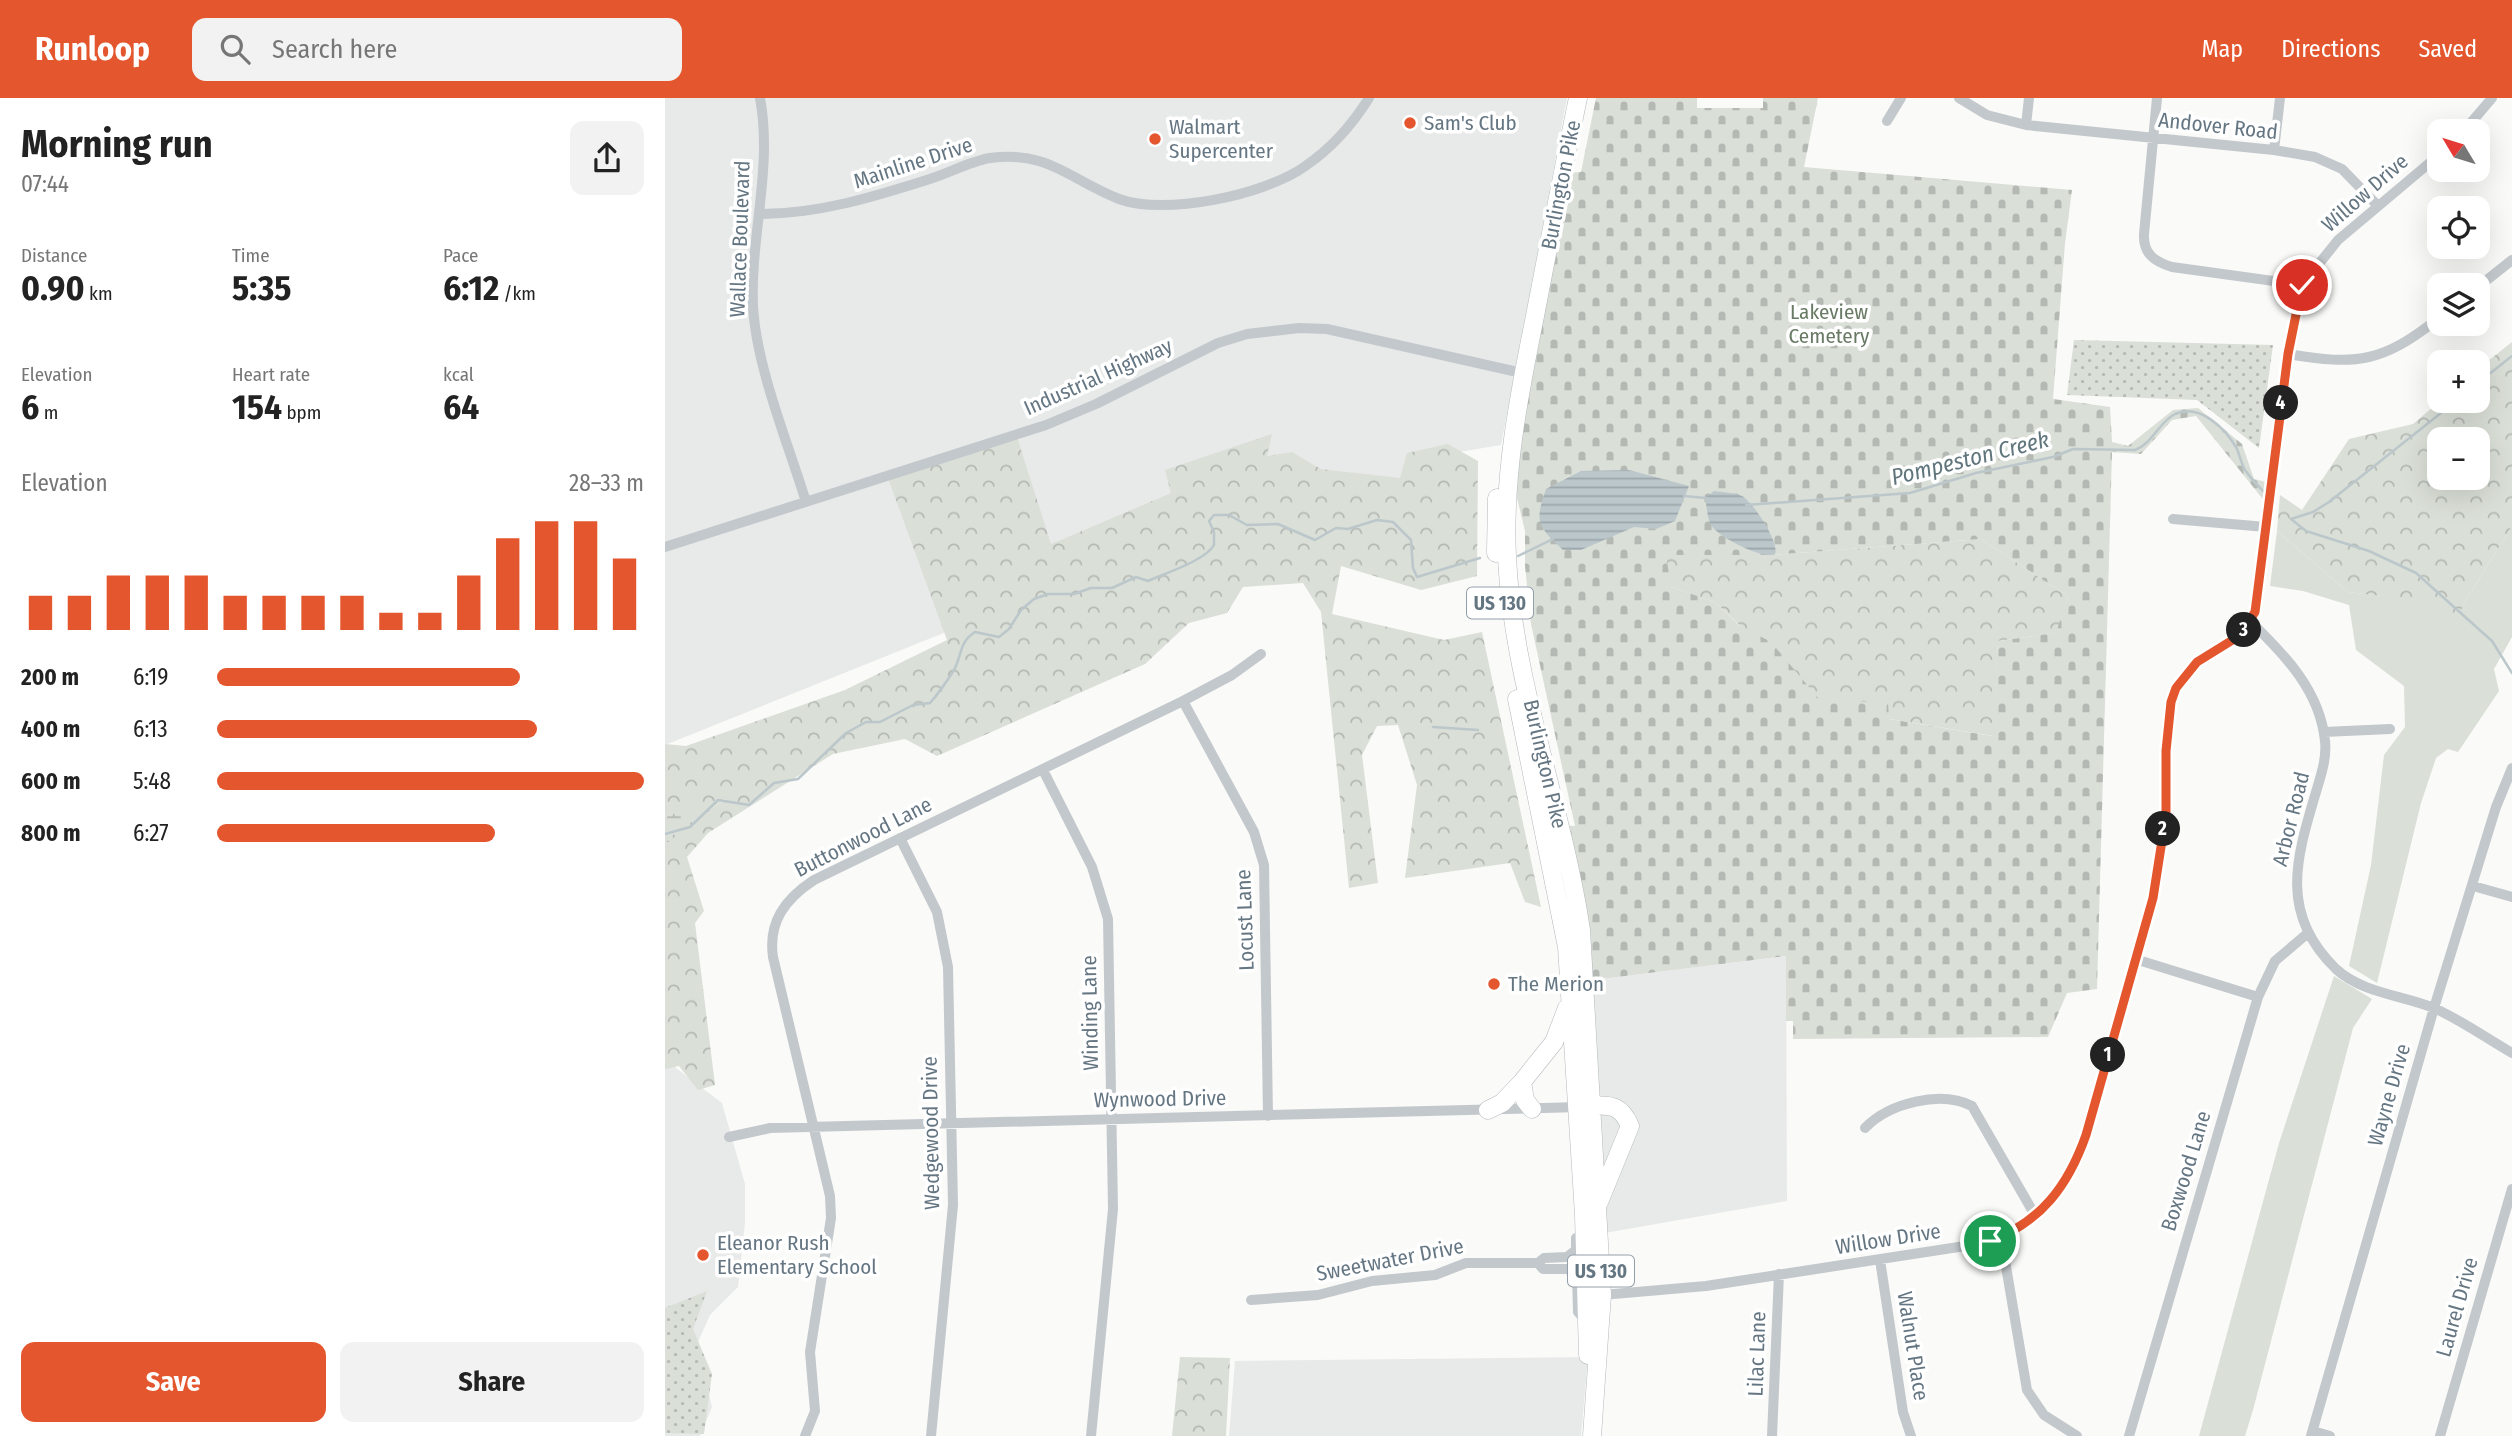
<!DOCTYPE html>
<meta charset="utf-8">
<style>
:root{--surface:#fff;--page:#f2f2f2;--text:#222;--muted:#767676;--accent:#e4572e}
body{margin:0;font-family:"Fira Sans Condensed",sans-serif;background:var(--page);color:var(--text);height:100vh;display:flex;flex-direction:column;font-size:26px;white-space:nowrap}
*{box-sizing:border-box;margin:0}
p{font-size:23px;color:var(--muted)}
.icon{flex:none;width:38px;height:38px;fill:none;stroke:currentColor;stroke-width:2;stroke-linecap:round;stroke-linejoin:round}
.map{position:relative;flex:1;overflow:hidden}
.side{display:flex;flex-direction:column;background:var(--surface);width:665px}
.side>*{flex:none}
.needle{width:46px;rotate:308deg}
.tools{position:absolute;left:1762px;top:21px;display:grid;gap:14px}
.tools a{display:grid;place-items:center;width:63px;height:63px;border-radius:14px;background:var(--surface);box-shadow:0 7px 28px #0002;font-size:35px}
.pin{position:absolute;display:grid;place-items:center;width:60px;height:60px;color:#fff;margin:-30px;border:4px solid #fff;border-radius:50%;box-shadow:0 2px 7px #0007}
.km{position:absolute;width:35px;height:35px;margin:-18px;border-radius:50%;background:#222;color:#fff;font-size:19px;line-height:35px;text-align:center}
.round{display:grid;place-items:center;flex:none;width:74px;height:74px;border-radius:14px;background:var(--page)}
.summary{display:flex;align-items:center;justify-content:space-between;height:119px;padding:0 21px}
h1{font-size:38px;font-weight:700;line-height:52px}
.figures{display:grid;grid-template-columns:repeat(3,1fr);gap:10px;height:119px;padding:7px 21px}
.figures div{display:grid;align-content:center}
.figures b{font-size:35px;font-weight:700}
.figures small{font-size:19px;font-weight:400}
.figures p{font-size:19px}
.chart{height:196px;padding:14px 21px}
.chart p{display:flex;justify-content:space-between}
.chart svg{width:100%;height:126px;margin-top:7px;stroke:var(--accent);stroke-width:6}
.button{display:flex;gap:14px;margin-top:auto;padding:14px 21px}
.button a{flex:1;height:80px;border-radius:14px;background:var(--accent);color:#fff;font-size:28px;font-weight:700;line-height:80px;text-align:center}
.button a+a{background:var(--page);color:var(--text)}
ul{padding:0 21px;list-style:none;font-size:23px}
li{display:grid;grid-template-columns:112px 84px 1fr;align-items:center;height:52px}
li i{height:18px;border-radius:9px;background:var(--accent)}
header{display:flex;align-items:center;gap:42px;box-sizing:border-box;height:98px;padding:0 35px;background:var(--accent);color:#fff}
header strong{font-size:33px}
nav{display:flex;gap:38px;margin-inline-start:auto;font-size:24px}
.search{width:490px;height:63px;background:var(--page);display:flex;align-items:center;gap:18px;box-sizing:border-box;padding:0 24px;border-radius:14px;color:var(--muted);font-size:26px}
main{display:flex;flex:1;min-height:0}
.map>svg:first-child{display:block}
.built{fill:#e8e9e9}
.green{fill:#dadfd7}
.forest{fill:url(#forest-crowns);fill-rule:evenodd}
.wetland{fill:url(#wetland-marsh)}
.cemetery{fill:url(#cemetery-stones);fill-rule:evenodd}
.park{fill:url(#park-dots)}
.water{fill:url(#water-rules)}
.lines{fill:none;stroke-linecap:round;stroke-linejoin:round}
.stream{stroke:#bbc7cb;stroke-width:2.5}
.highway-casing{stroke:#b4b9bd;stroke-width:19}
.street{stroke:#c3c8cc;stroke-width:10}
.highway{stroke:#fff;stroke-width:18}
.route-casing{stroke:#fff;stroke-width:14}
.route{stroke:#e4572e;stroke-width:9}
.poi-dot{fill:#e4572e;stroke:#fff;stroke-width:2.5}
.labels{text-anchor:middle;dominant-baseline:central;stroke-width:7;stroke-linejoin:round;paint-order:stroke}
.shield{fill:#fff;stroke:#939fa8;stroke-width:2}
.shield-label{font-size:19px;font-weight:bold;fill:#657683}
.poi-label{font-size:21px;fill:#657683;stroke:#fff;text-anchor:start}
.street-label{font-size:21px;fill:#657683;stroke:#fff}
.park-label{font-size:21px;fill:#687a64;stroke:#fff}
.water-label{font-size:23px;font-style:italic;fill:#60757c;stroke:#fff}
</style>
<header>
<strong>Runloop</strong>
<div class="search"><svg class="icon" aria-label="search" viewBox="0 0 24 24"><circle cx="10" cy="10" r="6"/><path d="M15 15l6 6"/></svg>Search here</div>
<nav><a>Map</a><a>Directions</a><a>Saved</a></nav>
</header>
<main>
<section class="side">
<div class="summary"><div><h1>Morning run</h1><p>07:44</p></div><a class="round"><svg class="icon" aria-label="share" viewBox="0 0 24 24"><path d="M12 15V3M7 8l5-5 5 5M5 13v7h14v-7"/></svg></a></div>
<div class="figures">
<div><p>Distance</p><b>0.90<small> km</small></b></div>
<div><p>Time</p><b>5:35</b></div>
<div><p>Pace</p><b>6:12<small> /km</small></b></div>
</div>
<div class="figures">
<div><p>Elevation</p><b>6<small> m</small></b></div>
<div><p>Heart rate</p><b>154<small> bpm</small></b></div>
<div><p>kcal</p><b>64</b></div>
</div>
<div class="chart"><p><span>Elevation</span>28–33 m</p>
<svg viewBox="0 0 160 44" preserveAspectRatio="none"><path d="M5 44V32M15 44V32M25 44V25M35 44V25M45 44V25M55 44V32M65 44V32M75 44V32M85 44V32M95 44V38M105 44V38M115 44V25M125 44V12M135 44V6M145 44V6M155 44V19"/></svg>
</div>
<ul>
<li><b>200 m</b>6:19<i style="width:71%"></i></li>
<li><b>400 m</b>6:13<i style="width:75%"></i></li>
<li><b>600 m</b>5:48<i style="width:100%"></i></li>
<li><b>800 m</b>6:27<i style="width:65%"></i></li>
</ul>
<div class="button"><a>Save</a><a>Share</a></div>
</section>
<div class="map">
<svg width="1847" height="1338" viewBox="0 0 1847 1338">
<defs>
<pattern id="forest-crowns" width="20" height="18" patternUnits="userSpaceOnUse" patternTransform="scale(1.75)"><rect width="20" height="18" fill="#dadfd7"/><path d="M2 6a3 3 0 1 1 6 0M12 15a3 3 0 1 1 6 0" fill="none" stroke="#b4b9b4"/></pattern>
<pattern id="wetland-marsh" width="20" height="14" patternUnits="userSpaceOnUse" patternTransform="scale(1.75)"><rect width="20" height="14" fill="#dadfd7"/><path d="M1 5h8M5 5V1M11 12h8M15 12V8" fill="none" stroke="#b4b9b4"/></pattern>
<pattern id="cemetery-stones" width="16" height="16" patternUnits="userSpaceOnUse" patternTransform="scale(1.75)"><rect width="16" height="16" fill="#dadfd7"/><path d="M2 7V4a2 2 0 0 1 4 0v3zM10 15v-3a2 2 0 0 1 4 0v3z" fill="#b4b9b4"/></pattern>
<pattern id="park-dots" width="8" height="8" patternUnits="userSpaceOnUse" patternTransform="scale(1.75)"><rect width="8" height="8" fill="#dadfd7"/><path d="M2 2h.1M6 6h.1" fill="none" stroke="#b4b9b4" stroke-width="1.8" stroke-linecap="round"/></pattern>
<pattern id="water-rules" width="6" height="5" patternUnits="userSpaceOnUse" patternTransform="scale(1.75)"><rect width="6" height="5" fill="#bbc7cb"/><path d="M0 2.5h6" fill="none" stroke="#9ca6aa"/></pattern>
</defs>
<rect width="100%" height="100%" fill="#fafaf8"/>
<!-- built -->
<path class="built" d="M0 0H902L836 347 740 363 736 381 656 371 632 357 602 358 603 352 504 383 507 395 393 443 331 514 0 647Z
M1121 858 1122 1103 934 1136 920 883Z
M7 967 57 1005 80 1086V1125L73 1189 45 1217 26 1260 38 1273 47 1309 35 1338H0V970Z
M923 1259 916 1338H564L570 1263Z"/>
<!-- green -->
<path class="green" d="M1847 428V539L1829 571 1834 593 1793 654 1783 651 1771 660 1756 705 1712 885 1684 868 1706 767 1719 657 1740 629 1739 588 1691 552 1684 507 1638 493 1605 488 1612 433 1683 494 1798 507Z
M1669 878 1707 901 1688 930 1588 1312 1580 1338H1534L1614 1045Z"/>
<!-- forest -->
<path class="forest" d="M1847 244V428L1798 507 1792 529 1758 503 1683 494 1612 433 1615 397 1637 412 1684 341 1748 326 1775 303H1813V271ZM1774 341H1813V380H1774Z
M607 336 602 358 627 354 656 371 735 380 742 355 783 346 813 363 812 478 756 492 676 468 667 516 779 542 817 534 876 809 860 804 845 765 740 780 752 687 733 627 712 628 697 657 713 785 684 790 656 514 638 485 578 489 562 515 524 525 480 566 272 658 240 641 168 656 43 735 22 759 39 813 30 825 50 987 33 992 14 968 0 971V744L62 700 0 719V646L21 648 180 592 282 542 223 380 352 339 386 446 506 395 500 372Z
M1316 441 1403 498 1392 535 1333 543 1328 638 1164 611 1050 504 997 486 991 456 1108 457Z
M515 1259 565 1260 561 1338H507Z"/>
<!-- wetland -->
<path class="wetland" d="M64 698 3 744H0V719Z"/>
<!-- cemetery -->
<path class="cemetery" d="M931 0H1032V10H1098V0H1153L1139 69 1407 92 1400 145 1388 301 1445 309 1447 344 1463 348 1508 312 1533 310 1577 346 1589 381 1605 385 1601 405 1531 318 1507 322 1476 356 1447 354 1432 891 1402 895 1383 939 1128 941V923H1121V858L920 883 894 727 910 728 866 526 860 468V433L845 371 898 75 916 74ZM1316 441 1403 498 1391 535 1333 543 1327 638 1224 621 1223 605 1154 601 1106 544 1074 527 1050 504 1006 489 1001 457H1108Z"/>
<!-- park -->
<path class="park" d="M1409 242 1608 247 1594 350 1532 302 1402 297Z
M42 1193 28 1231 47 1276 39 1336 0 1335V1210Z"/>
<!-- water -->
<path class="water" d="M964 372 1024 388 1010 423 991 431 969 429 916 452H898C873 428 869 425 881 391L916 373Z
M1049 393C1057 394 1070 395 1077 398 1088 404 1115 445 1110 456 1098 462 1053 439 1046 427 1042 420 1042 408 1040 400Z"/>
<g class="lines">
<!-- stream -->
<path class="stream" d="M1813 285 1847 258
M1019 398 1041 400
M1081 407 1245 395 1311 375 1388 359 1408 351 1470 352C1487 346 1494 324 1510 316 1535 305 1561 331 1572 351 1575 358 1576 365 1580 372 1586 381 1594 389 1602 397
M1626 421 1641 433 1704 453 1751 475 1827 543 1847 575
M1626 421 1648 414 1664 404 1791 303
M853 458 888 441
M768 629 813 632
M0 736 25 729 53 702 84 707 109 685 133 681 181 635 201 624H215L248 607 265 605C274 595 282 583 289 572 297 557 294 544 310 534L334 539 344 531 356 512 369 501 383 496H409L426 490H447L471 479 483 483C501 475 541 462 549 447V434L544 423 549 417H564L582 427 613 426 650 442 671 430 683 431 712 422 728 424 746 442 748 470 752 479 815 460"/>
<!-- highway casing -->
<g class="highway-casing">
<path id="highway" d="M913 0C898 72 884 145 870 218 854 297 838 377 842 459 848 586 897 706 916 832L937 1197 927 1338
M831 455 832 400
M852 601 902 849 919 1117 923 1257
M927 1008C947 1006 957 1009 965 1028L934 1104
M867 1011 860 1002 857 984 889 944 902 910
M823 1012 837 1005 857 984"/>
</g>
<!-- street -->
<path class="street" d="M95 0C108 69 85 139 88 208 91 268 123 345 141 404
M1294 0 1322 17 1361 27 1609 52 1650 59 1677 71 1713 108
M1492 0 1479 136C1478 156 1490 164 1507 169L1637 187
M1222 23 1236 0
M1361 27 1364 0
M1799 33 1827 0
M1609 52 1615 0
M94 116C154 116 208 99 265 81 284 75 306 63 325 60 383 52 405 82 454 101 500 118 599 97 639 69 667 50 686 28 704 0
M1813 189 1847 162
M1623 256C1693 268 1718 264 1774 220
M1508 421 1601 429
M0 449 381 327 431 306 553 245 582 236 634 230 662 231 848 273
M1586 524C1620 557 1655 593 1660 643 1662 660 1656 677 1651 694 1631 761 1614 816 1671 871 1697 895 1737 897 1769 910 1796 922 1821 940 1847 955
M518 603 589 734 599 767 603 1018
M1659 634 1725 631
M378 672 427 769 443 821 448 1111 426 1338
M235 740 272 814 283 869 288 1107 266 1338
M1808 788 1847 799
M1470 861 1593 899
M1200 1030C1224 1005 1276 992 1307 1008L1371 1119
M64 1039 105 1030 916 1009
M1336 1139 1362 1292 1379 1317 1412 1338
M1215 1162 1238 1314 1246 1338
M873 1165 879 1160 902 1159 911 1152V1140
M937 1197 1041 1188 1300 1148C1367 1133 1399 1101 1421 1037L1488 800 1501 717V653L1506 605 1511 590 1532 564 1574 538 1590 514 1623 256 1637 187 1673 142 1774 57
M586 1202 653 1197 707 1183 770 1177 801 1165H873L878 1171H902L912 1176 913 1214 921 1223
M1648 1333 1665 1338
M140 1338 150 1313 145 1254 166 1120 165 1098 108 859C103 824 120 801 149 782L518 603 567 577 596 556
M1107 1338 1114 1176
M1464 1338 1593 899 1610 863 1643 835
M1646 1338 1769 910 1831 709 1847 670
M1775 1338 1847 1091"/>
<!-- highway -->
<use href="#highway" class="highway"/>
</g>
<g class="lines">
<!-- route casing -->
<g class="route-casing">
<path id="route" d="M1325 1143C1376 1124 1403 1088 1421 1037L1488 800 1501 717V653L1506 604 1511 590 1532 564 1574 538 1590 514 1623 256 1637 187"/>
</g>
<!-- route -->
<use href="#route" class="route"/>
</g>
<!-- markers -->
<g class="poi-dot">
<circle cx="745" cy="25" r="7"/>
<circle cx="490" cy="41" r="7"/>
<circle cx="829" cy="886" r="7"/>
<circle cx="38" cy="1157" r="7"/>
</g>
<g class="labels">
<!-- shield labels -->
<g class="shield">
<rect x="802" y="489.5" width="66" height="31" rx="5"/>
<rect x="903" y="1157.5" width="66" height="31" rx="5"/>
</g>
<g class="shield-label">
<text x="835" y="505">US 130</text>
<text x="936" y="1173">US 130</text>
</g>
<!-- poi labels -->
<g class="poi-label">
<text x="759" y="25">Sam's Club</text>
<text x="504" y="29">Walmart<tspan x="504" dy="24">Supercenter</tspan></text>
<text x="843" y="886">The Merion</text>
<text x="52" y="1145">Eleanor Rush<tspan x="52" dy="24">Elementary School</tspan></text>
</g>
<!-- street labels -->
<g class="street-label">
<text transform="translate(1553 28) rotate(6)">Andover Road</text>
<text transform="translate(248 65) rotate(-18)">Mainline Drive</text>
<text transform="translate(896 87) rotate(-79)">Burlington Pike</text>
<text transform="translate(1700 95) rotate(-41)">Willow Drive</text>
<text transform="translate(75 141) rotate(-88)">Wallace Boulevard</text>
<text transform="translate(433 279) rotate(-24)">Industrial Highway</text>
<text transform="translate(880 666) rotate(77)">Burlington Pike</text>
<text transform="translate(1626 721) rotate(-76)">Arbor Road</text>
<text transform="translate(198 739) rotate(-27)">Buttonwood Lane</text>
<text transform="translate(580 822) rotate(-92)">Locust Lane</text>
<text transform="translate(425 915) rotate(-91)">Winding Lane</text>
<text transform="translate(1724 997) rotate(-74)">Wayne Drive</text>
<text transform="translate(495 1001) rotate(-1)">Wynwood Drive</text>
<text transform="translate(266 1035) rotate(-91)">Wedgewood Drive</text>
<text transform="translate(1521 1073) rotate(-73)">Boxwood Lane</text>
<text transform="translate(1223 1141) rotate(-9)">Willow Drive</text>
<text transform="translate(725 1162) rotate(-11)">Sweetwater Drive</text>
<text transform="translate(1792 1209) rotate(-74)">Laurel Drive</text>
<text transform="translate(1248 1248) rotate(81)">Walnut Place</text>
<text transform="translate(1092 1256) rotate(-88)">Lilac Lane</text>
</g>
<!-- park labels -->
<g class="park-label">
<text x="1164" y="214">Lakeview<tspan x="1164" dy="24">Cemetery</tspan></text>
</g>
<!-- water labels -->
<g class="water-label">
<text transform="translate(1305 360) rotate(-14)">Pompeston Creek</text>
</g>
</g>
</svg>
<div class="tools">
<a><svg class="needle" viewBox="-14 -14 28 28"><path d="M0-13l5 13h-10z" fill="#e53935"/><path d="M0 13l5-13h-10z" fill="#767676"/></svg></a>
<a><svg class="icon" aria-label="locate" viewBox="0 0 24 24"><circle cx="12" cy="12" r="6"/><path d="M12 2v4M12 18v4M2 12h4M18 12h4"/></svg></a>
<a><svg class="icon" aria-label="layers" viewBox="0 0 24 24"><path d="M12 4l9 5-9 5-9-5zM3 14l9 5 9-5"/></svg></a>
<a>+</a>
<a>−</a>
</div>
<div class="pin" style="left:1325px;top:1143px;background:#1e9e55"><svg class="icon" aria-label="arrive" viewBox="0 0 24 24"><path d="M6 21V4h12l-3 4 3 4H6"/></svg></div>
<div class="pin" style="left:1637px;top:187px;background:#d93025"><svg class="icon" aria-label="check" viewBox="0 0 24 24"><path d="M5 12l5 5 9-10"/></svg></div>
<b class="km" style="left:1443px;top:957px">1</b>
<b class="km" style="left:1498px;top:731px">2</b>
<b class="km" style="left:1579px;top:532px">3</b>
<b class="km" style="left:1616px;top:305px">4</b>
</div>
</main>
